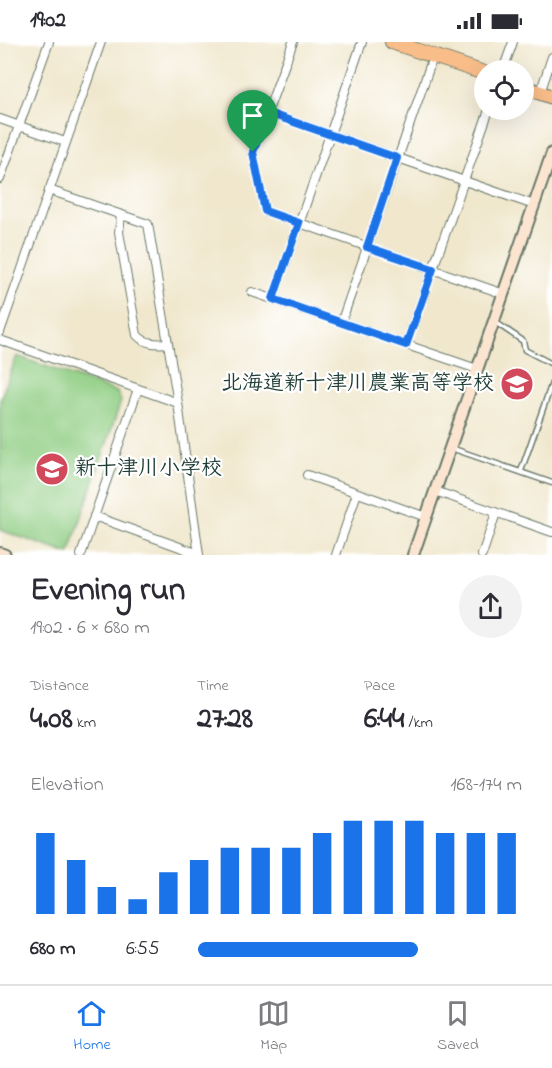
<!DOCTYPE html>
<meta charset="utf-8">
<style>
:root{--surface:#fff;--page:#f2f2f3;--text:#2b2b33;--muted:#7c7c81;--line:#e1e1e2;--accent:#1a73e8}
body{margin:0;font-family:"Indie Flower","Klee One",sans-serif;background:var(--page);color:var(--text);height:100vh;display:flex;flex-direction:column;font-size:22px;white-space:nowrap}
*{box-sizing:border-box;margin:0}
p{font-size:20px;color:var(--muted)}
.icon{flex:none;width:33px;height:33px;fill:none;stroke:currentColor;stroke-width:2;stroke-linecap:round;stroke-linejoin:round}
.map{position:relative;height:513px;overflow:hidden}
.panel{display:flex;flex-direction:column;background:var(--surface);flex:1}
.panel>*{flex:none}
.controls{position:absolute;left:474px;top:18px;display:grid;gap:12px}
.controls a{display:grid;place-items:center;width:60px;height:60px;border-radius:50%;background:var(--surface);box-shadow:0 6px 24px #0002;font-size:30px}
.pin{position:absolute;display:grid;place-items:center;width:51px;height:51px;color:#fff;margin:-62px -26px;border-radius:50% 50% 50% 0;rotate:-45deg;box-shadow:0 0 6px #0007}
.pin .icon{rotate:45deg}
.round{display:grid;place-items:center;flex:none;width:63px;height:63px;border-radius:32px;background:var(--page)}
.head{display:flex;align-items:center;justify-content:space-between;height:102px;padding:0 30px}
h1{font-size:33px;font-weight:700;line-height:45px}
.metrics{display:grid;grid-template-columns:repeat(3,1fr);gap:9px;height:102px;padding:6px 30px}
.metrics div{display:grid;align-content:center}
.metrics b{font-size:30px;font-weight:700}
.metrics small{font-size:16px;font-weight:400}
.metrics p{font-size:16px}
.chart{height:168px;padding:12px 30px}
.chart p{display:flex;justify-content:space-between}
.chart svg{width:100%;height:108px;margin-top:6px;stroke:var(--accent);stroke-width:6}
ul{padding:0 30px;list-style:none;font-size:20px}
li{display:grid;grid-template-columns:96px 72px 1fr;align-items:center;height:45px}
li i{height:15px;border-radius:8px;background:var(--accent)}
.status{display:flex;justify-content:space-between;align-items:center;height:42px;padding:0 30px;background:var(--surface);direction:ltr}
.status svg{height:16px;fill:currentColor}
.tab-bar{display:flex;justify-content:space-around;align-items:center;height:84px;border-top:2px solid var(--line);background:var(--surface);font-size:16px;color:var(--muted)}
.tab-bar a{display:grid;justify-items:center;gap:3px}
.tab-bar .on{color:var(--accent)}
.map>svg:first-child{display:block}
.green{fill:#8fcd82;stroke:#57855b;stroke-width:1.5}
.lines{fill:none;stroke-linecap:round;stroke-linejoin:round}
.lane-casing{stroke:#687869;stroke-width:7}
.street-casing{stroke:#687869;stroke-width:10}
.secondary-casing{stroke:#687869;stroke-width:14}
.highway-casing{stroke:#687869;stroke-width:16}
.lane{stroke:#fff;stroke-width:4}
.street{stroke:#fff;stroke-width:8}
.secondary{stroke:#fce5d0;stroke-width:10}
.highway{stroke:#f8bd89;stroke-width:14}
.route-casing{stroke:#fff;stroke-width:12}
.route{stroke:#1a73e8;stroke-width:8}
.labels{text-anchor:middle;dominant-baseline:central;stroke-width:4.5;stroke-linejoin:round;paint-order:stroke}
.poi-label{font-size:21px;font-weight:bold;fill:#1f3d34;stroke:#fff;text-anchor:end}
</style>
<div class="status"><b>19:02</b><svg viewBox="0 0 49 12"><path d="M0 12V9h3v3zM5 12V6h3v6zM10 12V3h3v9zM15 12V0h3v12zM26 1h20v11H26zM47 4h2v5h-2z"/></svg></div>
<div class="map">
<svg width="552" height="513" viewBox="0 0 552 513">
<rect width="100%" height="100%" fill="#fff"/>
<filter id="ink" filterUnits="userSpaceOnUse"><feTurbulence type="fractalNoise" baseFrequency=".0167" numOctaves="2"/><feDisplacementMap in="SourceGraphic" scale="12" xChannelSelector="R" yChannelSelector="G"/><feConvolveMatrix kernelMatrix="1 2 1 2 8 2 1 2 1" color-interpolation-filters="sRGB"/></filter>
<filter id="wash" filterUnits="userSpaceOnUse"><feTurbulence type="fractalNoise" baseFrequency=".008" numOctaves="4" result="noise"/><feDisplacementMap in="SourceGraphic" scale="24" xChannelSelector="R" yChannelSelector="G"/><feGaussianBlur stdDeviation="1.35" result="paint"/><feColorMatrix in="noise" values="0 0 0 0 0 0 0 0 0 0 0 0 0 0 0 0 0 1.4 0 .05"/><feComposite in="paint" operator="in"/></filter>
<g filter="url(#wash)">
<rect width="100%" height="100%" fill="#f0e7cc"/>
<!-- green -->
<path class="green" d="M17 314 117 350 121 359 69 512 0 488V358Z"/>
</g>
<g filter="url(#ink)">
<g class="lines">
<!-- lane casing -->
<g class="lane-casing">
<path id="lane" d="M495 280 523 299 525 308 552 322
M451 406 552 441
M521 429 552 341"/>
</g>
<!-- street casing -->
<g class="street-casing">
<path id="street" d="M293 0 253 110 265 169 504 252
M503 28 513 0
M540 51 552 15
M268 71 534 163
M0 77 65 100
M0 137 49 0
M49 148 148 182 178 361 199 513
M121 173 119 190 137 293C145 302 156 302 168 301
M252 250 477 327
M273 257 362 0
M341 281 433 15
M0 290 101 0
M0 298 178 361
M406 303 489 68
M307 433 426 475
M435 449 552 490
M94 474 199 512
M81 513 138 347
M336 513 357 451
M482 513 496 471"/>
</g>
<!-- secondary casing -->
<g class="secondary-casing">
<path id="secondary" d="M0 511 5 513
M413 513 552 111"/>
</g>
<!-- highway casing -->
<g class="highway-casing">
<path id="highway" d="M392 0 484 31
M524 45 552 55"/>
</g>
<!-- lane -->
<use href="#lane" class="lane"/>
<!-- street -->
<use href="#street" class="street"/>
<!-- secondary -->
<use href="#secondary" class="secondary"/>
<!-- highway -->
<use href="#highway" class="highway"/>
</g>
</g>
<g class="lines" filter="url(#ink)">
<!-- route casing -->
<g class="route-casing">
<path id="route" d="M268 71 397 116 367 205 433 227 406 303 273 257 299 181 265 169 253 110Z"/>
</g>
<!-- route -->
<use href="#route" class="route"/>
</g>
<!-- icons -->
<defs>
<g id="school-disc" transform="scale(1.725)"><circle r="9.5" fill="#d1495b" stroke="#fff"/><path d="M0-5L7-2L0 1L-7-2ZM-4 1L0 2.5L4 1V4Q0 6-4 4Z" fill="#fff"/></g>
</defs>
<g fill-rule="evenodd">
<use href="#school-disc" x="517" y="342"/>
<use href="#school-disc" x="52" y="427"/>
</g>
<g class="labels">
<!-- poi labels -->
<g class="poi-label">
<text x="494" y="342">北海道新十津川農業高等学校</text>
<text x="75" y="427" text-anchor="start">新十津川小学校</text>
</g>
</g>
</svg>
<div class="controls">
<a><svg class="icon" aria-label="locate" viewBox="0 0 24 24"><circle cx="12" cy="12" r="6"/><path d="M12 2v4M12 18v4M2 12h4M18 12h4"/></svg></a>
</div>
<div class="pin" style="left:253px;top:110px;background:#1e9e55"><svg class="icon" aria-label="arrive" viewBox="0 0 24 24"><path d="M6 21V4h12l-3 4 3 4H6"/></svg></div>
</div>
<section class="panel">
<div class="head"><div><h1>Evening run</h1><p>19:02 · 6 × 680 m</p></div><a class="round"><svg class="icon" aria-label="share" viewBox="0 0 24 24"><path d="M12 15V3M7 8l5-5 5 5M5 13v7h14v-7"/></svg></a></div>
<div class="metrics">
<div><p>Distance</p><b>4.08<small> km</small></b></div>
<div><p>Time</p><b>27:28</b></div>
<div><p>Pace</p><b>6:44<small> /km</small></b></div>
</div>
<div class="chart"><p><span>Elevation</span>168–174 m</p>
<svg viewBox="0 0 160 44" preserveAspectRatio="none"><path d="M5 44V11M15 44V22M25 44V33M35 44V38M45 44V27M55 44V22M65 44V17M75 44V17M85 44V17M95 44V11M105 44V6M115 44V6M125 44V6M135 44V11M145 44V11M155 44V11"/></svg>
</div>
<ul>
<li><b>680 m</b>6:55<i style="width:68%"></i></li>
</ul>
</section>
<nav class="tab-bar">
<a class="on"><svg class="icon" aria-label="home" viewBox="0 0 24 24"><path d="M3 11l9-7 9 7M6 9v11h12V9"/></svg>Home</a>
<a><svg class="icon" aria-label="map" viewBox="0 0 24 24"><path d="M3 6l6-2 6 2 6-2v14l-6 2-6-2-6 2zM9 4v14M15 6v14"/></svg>Map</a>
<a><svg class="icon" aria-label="saved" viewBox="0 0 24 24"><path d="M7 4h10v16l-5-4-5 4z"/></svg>Saved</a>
</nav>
